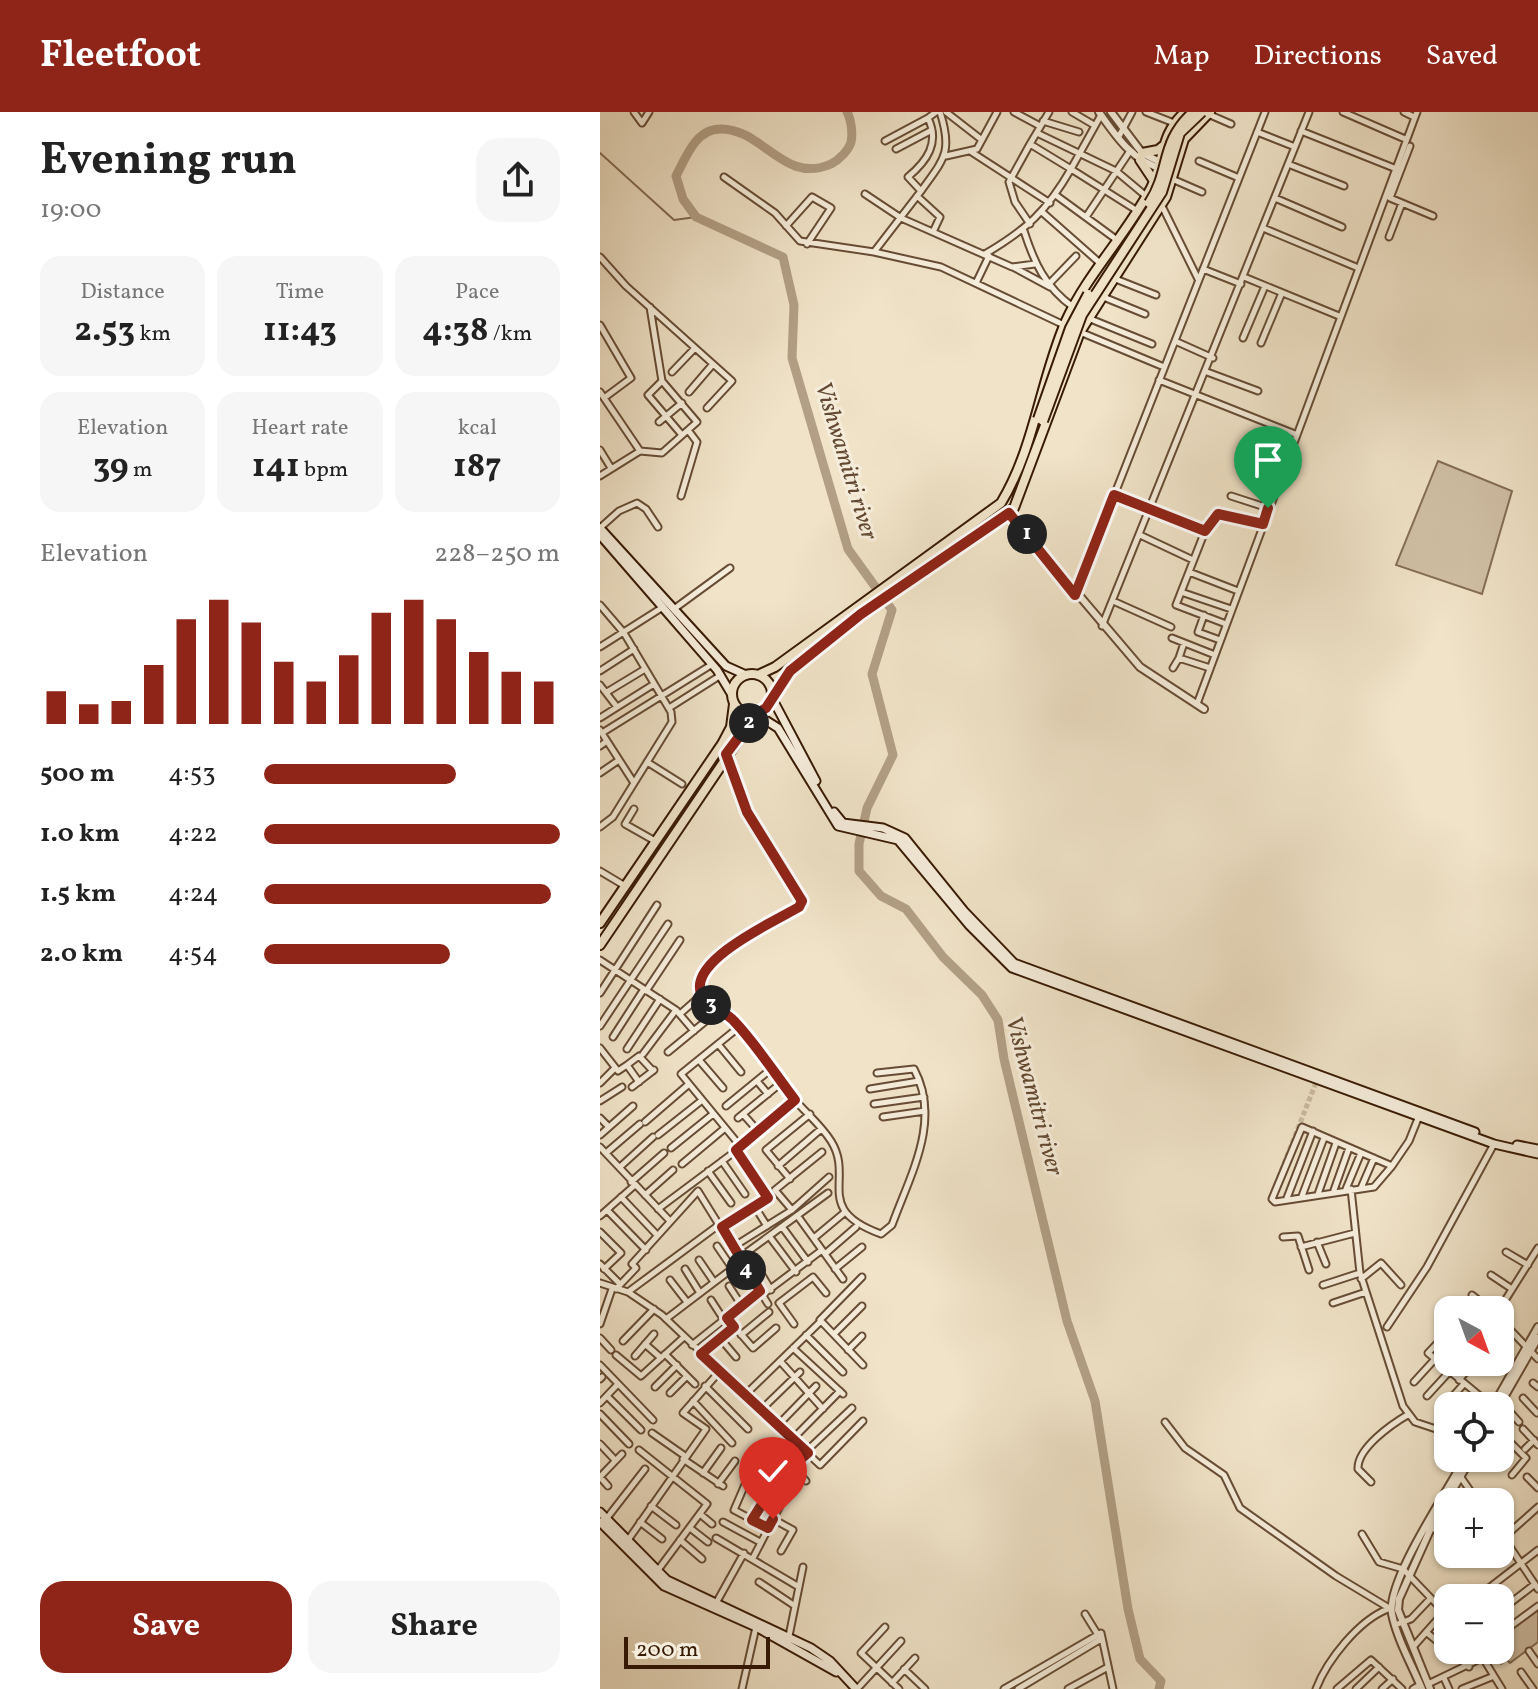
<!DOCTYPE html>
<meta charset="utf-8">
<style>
:root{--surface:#fff;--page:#f6f6f6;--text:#222;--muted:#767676;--accent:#8f2418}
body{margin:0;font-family:Vollkorn,serif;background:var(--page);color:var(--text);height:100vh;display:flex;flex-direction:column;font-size:30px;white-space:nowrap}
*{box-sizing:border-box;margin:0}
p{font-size:26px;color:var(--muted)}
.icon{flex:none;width:44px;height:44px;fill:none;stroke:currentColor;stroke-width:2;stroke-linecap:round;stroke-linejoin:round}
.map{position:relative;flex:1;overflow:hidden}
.details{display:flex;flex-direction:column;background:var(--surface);width:600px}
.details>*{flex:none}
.needle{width:52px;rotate:139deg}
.fabs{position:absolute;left:834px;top:1184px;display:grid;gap:16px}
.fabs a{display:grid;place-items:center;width:80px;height:80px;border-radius:16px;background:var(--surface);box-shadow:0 2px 6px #0004;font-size:40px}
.scale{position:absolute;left:24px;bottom:20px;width:146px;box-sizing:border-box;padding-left:8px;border:4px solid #391a04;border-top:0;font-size:22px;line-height:28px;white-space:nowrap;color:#391a04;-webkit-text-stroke:6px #f5eddb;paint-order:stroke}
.pin{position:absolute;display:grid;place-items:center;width:68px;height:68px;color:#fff;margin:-82px -34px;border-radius:50% 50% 50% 0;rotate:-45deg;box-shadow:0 0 8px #0007}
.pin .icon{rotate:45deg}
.km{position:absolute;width:40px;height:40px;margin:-20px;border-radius:50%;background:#222;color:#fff;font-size:22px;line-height:40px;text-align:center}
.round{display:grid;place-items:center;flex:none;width:84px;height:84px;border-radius:24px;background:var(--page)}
.summary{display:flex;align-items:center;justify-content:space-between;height:136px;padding:0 40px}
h1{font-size:44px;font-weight:700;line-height:60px}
.stats{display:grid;grid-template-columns:repeat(3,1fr);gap:12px;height:136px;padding:8px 40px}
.stats div{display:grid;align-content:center;border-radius:20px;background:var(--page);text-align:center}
.stats b{font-size:34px;font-weight:700}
.stats small{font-size:22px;font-weight:400}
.stats p{font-size:22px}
.chart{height:224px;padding:16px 40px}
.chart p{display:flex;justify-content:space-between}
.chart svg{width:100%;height:144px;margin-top:8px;stroke:var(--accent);stroke-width:6}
.primary-button{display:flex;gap:16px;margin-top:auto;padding:16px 40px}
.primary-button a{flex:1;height:92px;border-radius:24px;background:var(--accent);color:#fff;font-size:32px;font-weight:700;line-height:92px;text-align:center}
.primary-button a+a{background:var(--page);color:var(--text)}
ul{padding:0 40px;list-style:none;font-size:26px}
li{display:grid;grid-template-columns:128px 96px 1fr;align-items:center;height:60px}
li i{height:20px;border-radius:10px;background:var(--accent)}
header{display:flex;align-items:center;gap:48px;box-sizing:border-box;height:112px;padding:0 40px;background:var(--accent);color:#fff}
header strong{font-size:38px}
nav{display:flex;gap:44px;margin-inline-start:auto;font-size:28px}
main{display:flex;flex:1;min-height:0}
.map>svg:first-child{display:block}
.green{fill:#d1c1a7;stroke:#856e56;stroke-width:2}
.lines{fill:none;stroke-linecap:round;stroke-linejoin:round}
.stream{stroke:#826a51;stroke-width:2}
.river{stroke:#b29f85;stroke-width:9}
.minor-tunnel{stroke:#cbbba1;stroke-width:5;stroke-dasharray:5 2.5;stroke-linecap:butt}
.minor-casing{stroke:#674c35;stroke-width:9}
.tertiary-casing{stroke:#674c35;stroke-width:10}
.secondary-casing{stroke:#391a04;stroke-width:11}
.primary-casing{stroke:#391a04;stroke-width:12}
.minor{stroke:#f5eddb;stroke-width:5}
.tertiary{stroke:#f5eddb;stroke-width:6}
.secondary{stroke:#f5eddb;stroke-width:7}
.primary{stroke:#f0e3c8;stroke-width:8}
.primary-bridge-casing{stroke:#391a04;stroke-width:12;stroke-linecap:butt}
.primary-bridge{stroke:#f0e3c8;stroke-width:8}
.route-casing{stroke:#fff;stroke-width:16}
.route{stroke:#8f2418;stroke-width:10}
.labels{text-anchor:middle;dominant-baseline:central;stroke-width:6;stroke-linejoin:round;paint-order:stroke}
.water-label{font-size:24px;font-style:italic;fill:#634931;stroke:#f5eddb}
</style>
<header>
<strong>Fleetfoot</strong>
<nav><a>Map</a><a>Directions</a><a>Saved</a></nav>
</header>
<main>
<section class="details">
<div class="summary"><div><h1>Evening run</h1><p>19:00</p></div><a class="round"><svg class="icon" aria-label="share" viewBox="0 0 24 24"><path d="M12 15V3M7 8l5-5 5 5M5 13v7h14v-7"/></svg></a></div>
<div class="stats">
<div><p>Distance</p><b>2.53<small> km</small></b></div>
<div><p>Time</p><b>11:43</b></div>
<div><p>Pace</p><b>4:38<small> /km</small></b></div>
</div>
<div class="stats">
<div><p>Elevation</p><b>39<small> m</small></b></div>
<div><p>Heart rate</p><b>141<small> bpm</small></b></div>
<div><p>kcal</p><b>187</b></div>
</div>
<div class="chart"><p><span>Elevation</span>228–250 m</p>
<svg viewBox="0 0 160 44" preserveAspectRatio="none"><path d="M5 44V34M15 44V38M25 44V37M35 44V26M45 44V12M55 44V6M65 44V13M75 44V25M85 44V31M95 44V23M105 44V10M115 44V6M125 44V12M135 44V22M145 44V28M155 44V31"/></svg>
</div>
<ul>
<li><b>500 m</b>4:53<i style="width:65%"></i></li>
<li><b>1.0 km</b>4:22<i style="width:100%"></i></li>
<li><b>1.5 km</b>4:24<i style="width:97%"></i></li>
<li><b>2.0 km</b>4:54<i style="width:63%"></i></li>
</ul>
<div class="primary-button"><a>Save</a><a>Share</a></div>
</section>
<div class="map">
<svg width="938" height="1577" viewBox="0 0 938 1577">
<rect width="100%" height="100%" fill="#f0e3c8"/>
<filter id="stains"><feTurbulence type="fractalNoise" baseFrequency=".0025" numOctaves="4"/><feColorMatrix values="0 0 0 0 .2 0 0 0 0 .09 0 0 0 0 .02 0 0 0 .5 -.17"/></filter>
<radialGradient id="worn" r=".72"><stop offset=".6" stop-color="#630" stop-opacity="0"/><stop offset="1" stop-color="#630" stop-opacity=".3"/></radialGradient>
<!-- green -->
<path class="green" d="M838 349 912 379 882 482 796 453Z
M938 1496V1530L910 1551 907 1548 901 1552 891 1538H900V1526Z"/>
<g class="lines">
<!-- stream -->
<path class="stream" d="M0 41 74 108 96 105"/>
<!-- river -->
<path class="river" d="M247 0C251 7 253 21 251 30 249 38 239 48 231 52 183 73 163 16 120 17 96 17 86 45 76 64L83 87 96 105 183 145 194 193 192 246 248 437 292 498 272 562 293 643 267 696 259 732V759L281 784 306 797 343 845 382 883 398 908 404 947 467 1209 495 1289 528 1497 540 1547 561 1569 559 1577"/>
<!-- minor-tunnel -->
<path class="minor-tunnel" d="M670 1087 717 968"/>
<!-- minor casing -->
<g class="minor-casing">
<path id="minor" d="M34 0 42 11 49 0
M346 0 382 28
M414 0 440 14
M449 0 430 32 471 57 501 3
M472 0 494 13
M546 0 574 11
M743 0 805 27
M804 0 814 5
M608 2 631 12
M328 6 336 0
M443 9 479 20
M701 19 794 56
M657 20 695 35
M437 21 516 59 546 84
M518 26 532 0
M285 29 328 6C340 31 327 49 308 65L321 79C344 47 353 40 340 0
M430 32 409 70 415 90 430 112
M296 37 332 18
M370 39 450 91
M346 44 377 37 397 0
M599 49 639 66
M688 52 744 74
M124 65 175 101 200 129 274 140 341 155 464 213
M572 67 602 80
M265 82 301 106 412 155 435 152
M317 84 340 105 333 120
M457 84 517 128
M675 86 742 115
M802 91 790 86 810 34
M562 94 598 167
M442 100 501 152
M486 105 530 39
M186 114 212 85 231 96 207 132
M663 116 756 155
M424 119C434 150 445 175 473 195
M789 125 802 91 833 104
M274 140 321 79
M385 142C426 118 447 99 471 57L536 98
M0 145 26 174 132 269 107 296
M413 155 450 175
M603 157 641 172
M644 165 739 204
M513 166 556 183
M376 171 389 144
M449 172 476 144
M501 184 545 202
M488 206 552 232
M0 213 31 266 4 286
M480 220 564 255
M643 226 665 174
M575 229 613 246
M661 231 681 183
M72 260 95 236
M607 260 658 279
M559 268 695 322
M62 269 48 283 82 323
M0 280 40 339
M89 280 113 252
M59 310 82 291
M646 337 685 351
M0 338 11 356
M640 355 678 370
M0 364 40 339 62 341 97 310 62 269 50 195
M514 383 605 419 576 493 626 512
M81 384 97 330 88 318
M631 384 668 396
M0 416 19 399 37 391 46 397 58 415
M605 419 618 402 663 412
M540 423 593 448
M589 460 638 479
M581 480 631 497
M475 483 665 0
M513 489 571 515
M0 493 24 521 71 600 72 610 13 705 0 715
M74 497 130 456
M604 503 598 520 620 528
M502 514 709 0
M572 526 615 543
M0 535 63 495
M579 546 584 531
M573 556 579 546 610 556
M0 559 34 537
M0 573 17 595
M7 580 45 557
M597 592 817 0
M69 596 121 563
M0 606 54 572
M0 618 34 671
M2 621 111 553
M122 633 147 700 202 789 199 795C171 812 95 843 101 880 109 895 123 897 133 908 156 932 172 963 194 987 206 1001 221 1013 231 1029 255 1067 212 1097 281 1122L292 1113C310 1063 342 1009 314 957L277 961
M0 634 7 629
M47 650 82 672
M0 661 19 648
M34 697 25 712 55 729
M0 759 25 774
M0 848 76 898 94 919
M46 879 80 828
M0 881 57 793
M80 902 98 886
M0 914 68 812
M139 915 81 962 141 1035
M13 925 44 877
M118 932 141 960
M0 936 18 959 27 953 39 970
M27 937 60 887
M68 940 113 903
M43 942 76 898
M99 948 123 976
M27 953 39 944 53 959
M157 969 168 982
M0 971 14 957
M32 975 54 958
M270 977 319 969
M0 989 22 975
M274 992 324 985
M126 994 171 957
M143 1002 158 1019
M283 1005 325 999
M0 1006 9 1015
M138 1006 181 971
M45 1010 89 972
M0 1023 33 994
M58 1023 101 989
M0 1035 69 1108
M71 1036 113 1002
M6 1041 40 1012
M122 1049 145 1082
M82 1052 125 1016
M178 1054 221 1017
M792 1054 774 1075 675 1090 672 1087 702 1015 792 1054 809 1029 819 1004
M20 1055 53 1025
M108 1059 131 1091
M190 1067 166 1038 210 1002
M31 1070 64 1041
M761 1076 774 1046
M746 1077 761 1041
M751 1077 760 1161 803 1294 815 1310 848 1321
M734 1078 749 1036
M718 1082 736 1031
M45 1083 73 1058
M702 1084 724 1026
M21 1085 57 1123
M687 1086 713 1019
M155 1095 167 1114
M58 1097 141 1035 195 988
M7 1098 46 1138
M192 1098 175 1078 222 1040
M0 1104 35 1073
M199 1106 243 1167
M122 1115 168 1086 136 1038
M183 1116 208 1150
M0 1120 21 1141 4 1157
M169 1124 196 1160
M683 1125 698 1124 709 1158
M214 1126 244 1101
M717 1130 726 1152
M117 1134 132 1156
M133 1135 192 1098 229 1065
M701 1135 755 1121
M148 1140 171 1178
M906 1140 928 1153
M225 1142 256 1115
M139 1146 228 1081
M99 1148 114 1170
M0 1152 20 1172
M85 1157 100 1181
M235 1157 262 1135
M891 1163 912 1177
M262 1165 220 1208 263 1253
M761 1167 781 1151 801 1173
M70 1168 87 1190
M0 1171 28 1180 62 1203 220 1353 263 1309
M723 1173 760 1161
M129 1174 142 1194
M16 1177 36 1156 32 1152 98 1079 168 1192
M28 1180 120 1112
M162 1183 222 1138
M872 1183 891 1198
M111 1188 124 1208
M733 1191 766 1180
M899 1198 938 1136
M127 1206 153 1236 176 1216
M66 1207 141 1150
M900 1207 938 1247
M0 1212 12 1177
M194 1212 179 1191 213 1165 226 1181
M787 1215 827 1155 894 1032
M848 1220 828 1241 892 1294
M235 1221 262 1194
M141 1223 169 1200
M206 1223 243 1260
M0 1226 11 1238
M120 1226 136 1245
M23 1229 54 1197
M45 1232 61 1246
M92 1233 160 1179
M193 1236 243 1282
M248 1238 262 1224
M65 1242 95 1272
M101 1242 134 1215
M16 1243 41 1264 84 1225
M35 1244 54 1222
M180 1249 223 1297
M0 1253 53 1308
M0 1267 2 1265
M859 1268 874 1250
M814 1270 835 1247
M933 1271 938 1275
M105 1274 148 1317
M55 1275 77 1253
M70 1281 87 1264
M147 1281 220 1210
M7 1284 41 1318
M827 1284 849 1260
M923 1286 937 1301
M93 1289 132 1331
M901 1290 919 1310
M0 1291 18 1272
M843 1295 863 1273
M163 1296 200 1260
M0 1302 29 1332
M565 1310 585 1336 624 1363 640 1396 736 1464 789 1496
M179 1312 216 1274
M923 1317 938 1333
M900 1320 926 1346 912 1363
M52 1321 85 1344
M0 1332 15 1348
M925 1337 934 1328
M39 1338 107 1392 58 1458
M83 1347 123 1374
M173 1347 240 1279
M896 1351 913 1333
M191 1353 206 1369
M153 1354 134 1398 168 1416
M103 1361 121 1336
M860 1364 878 1390
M0 1365 22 1342
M0 1365 8 1374
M179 1365 191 1379
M927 1365 938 1376
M771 1370 758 1357C757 1336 792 1312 809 1302
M118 1372 135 1349
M51 1394 76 1413
M100 1402 112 1412
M7 1406 45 1357
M173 1407 193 1418 181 1439
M152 1408 179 1365 252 1296
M40 1410 62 1427
M123 1410 160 1430
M832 1414 848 1432
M90 1416 108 1430
M900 1420 938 1477
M762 1422 779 1450 803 1457 848 1504
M116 1426 199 1475
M28 1428 106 1317 83 1301 120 1259
M80 1428 102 1447
M900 1429 938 1395
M872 1442 878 1449 886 1442
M153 1446 181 1392
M159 1470 195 1494
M876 1486 938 1438
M115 1493 144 1441
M900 1499 935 1472
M485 1502 498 1523
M795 1513 811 1507 830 1487
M285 1515 261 1541 299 1577
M826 1520 869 1555
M900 1522 938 1494
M189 1524 203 1455
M840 1531 848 1521
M813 1535 844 1500
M878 1538 902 1577
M929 1539 938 1552
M304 1557 325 1577
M921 1560 933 1577
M844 1566 849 1577
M292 1571 315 1546
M828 1572 882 1546
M142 1577 156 1515
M257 1577 301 1529
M404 1577 501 1521 513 1577
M418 1577 501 1527
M468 1577 508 1555
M716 1577C727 1548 759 1508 788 1497
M737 1577 771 1548 802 1577
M756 1577 779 1555
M782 1577 793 1567
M813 1577 820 1573
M862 1577 894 1564"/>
</g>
<!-- tertiary casing -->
<g class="tertiary-casing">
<path id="tertiary" d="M499 0C516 24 533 50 563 57
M511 0 542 41 564 52
M409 401 540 555 604 597
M893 1294 938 1215
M899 1294 938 1226
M822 1577C812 1553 797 1527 792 1502 786 1469 848 1379 865 1346
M830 1577 798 1498 799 1487 831 1416 871 1346"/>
</g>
<!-- secondary casing -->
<g class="secondary-casing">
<path id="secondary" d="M0 416 126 554 146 563
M0 423 117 558 132 583
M172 586 216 669
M156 602 178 616 238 714 298 728 369 813 412 856 894 1032 938 1042
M234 700 243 711 283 716 305 726 364 799 414 851 875 1020
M917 1033 938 1037
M0 1400 67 1468 211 1536 230 1549 256 1577
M0 1410 64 1474 156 1515 236 1560"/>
</g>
<!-- primary casing -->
<g class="primary-casing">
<path id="primary" d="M542 41 558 38 563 34
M540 48 554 69
M132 582a20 20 0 1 1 40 0a20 20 0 1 1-40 0Z
M158 563 175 555 401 391C435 335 440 269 466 209 488 161 527 122 551 76 566 47 558 25 585 0
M172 586 190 559 261 502 414 396 480 220 566 85 584 27 610 0
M0 811 122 632 131 615 134 592
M0 833 156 602"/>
</g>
<!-- minor -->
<use href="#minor" class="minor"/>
<!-- tertiary -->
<use href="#tertiary" class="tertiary"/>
<!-- secondary -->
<use href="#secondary" class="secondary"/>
<!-- primary -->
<use href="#primary" class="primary"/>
<!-- primary-bridge casing -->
<g class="primary-bridge-casing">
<path id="primary-bridge" d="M549 91C571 57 559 31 593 0
M438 307 470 216 488 182
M443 309 482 203 562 80 580 21 602 0"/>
</g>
<!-- primary-bridge -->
<use href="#primary-bridge" class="primary-bridge"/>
</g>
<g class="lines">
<!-- route casing -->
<g class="route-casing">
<path id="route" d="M173 1407 168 1416 152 1408 179 1365 208 1341 101 1242 134 1215 127 1206 160 1179 122 1115 168 1086 136 1038 195 988C175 962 156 932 134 909 124 898 107 896 101 881 89 848 175 809 199 795L202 789 147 700 126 642 156 602 166 596 190 559 261 502 409 401 475 483 514 383 605 419 618 402 663 412 668 396"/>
</g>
<!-- route -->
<use href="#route" class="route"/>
</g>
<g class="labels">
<!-- water labels -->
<g class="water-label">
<text transform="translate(245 349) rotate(73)">Vishwamitri river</text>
<text transform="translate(433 984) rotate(75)">Vishwamitri river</text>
</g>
</g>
<rect width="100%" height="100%" filter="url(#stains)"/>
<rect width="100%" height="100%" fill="url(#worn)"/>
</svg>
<div class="fabs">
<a><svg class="needle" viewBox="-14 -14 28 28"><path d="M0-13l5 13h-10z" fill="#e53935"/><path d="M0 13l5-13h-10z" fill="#767676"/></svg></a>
<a><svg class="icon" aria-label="locate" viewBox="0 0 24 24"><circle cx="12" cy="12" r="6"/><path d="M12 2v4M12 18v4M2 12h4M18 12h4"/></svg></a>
<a>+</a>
<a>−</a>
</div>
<div class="scale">200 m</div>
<div class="pin" style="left:668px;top:396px;background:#1e9e55"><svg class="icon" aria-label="arrive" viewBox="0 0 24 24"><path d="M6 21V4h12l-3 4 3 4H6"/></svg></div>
<div class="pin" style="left:173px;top:1407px;background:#d93025"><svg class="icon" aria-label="check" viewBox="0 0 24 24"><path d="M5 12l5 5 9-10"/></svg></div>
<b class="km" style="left:427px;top:422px">1</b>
<b class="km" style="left:149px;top:611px">2</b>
<b class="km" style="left:111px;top:893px">3</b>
<b class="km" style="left:146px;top:1158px">4</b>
</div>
</main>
